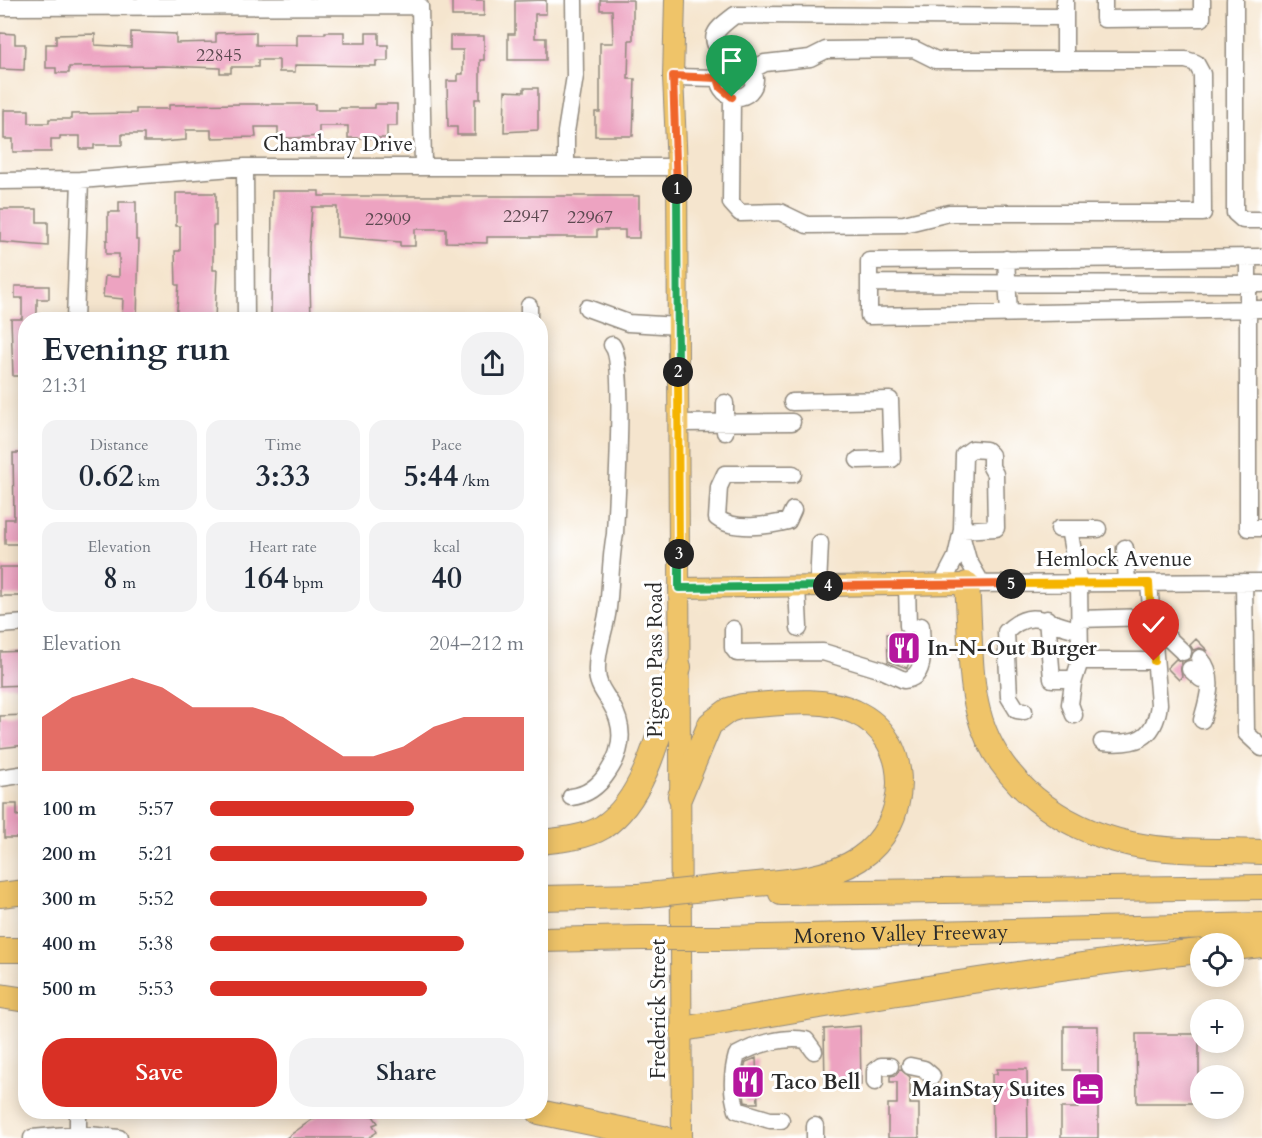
<!DOCTYPE html>
<meta charset="utf-8">
<style>
:root{--surface:#fff;--page:#f2f2f3;--text:#1f2937;--muted:#747a83;--accent:#d93025}
body{margin:0;font-family:Cardo,serif;background:var(--page);color:var(--text);height:100vh;display:flex;flex-direction:column;font-size:22px;white-space:nowrap}
*{box-sizing:border-box;margin:0}
p{font-size:20px;color:var(--muted)}
.icon{flex:none;width:33px;height:33px;fill:none;stroke:currentColor;stroke-width:2;stroke-linecap:round;stroke-linejoin:round}
.map{position:relative;flex:1;overflow:hidden}
.panel{position:absolute;left:18px;top:312px;width:530px;height:807px;display:flex;flex-direction:column;background:var(--surface);border-radius:24px;box-shadow:0 3px 15px #0003}
.panel>*{flex:none}
.tools{position:absolute;left:1190px;top:933px;display:grid;gap:12px}
.tools a{display:grid;place-items:center;width:54px;height:54px;border-radius:50%;background:var(--surface);box-shadow:0 3px 15px #0003;font-size:30px}
.pin{position:absolute;display:grid;place-items:center;width:51px;height:51px;color:#fff;margin:-62px -26px;border-radius:50% 50% 50% 0;rotate:-45deg;box-shadow:0 0 6px #0007}
.pin .icon{rotate:45deg}
.km{position:absolute;width:30px;height:30px;margin:-15px;border-radius:50%;background:#222;color:#fff;font-size:16px;line-height:30px;text-align:center}
.round{display:grid;place-items:center;flex:none;width:63px;height:63px;border-radius:24px;background:var(--page)}
.head{display:flex;align-items:center;justify-content:space-between;height:102px;padding:0 24px}
h1{font-size:33px;font-weight:800;line-height:45px}
.metrics{display:grid;grid-template-columns:repeat(3,1fr);gap:9px;height:102px;padding:6px 24px}
.metrics div{display:grid;align-content:center;border-radius:15px;background:var(--page);text-align:center}
.metrics b{font-size:30px;font-weight:800}
.metrics small{font-size:16px;font-weight:400}
.metrics p{font-size:16px}
.chart{height:168px;padding:12px 24px}
.chart p{display:flex;justify-content:space-between}
.chart svg{width:100%;height:108px;margin-top:6px;fill:var(--accent);opacity:.7}
.cta{display:flex;gap:12px;margin-top:auto;padding:12px 24px}
.cta a{flex:1;height:69px;border-radius:24px;background:var(--accent);color:#fff;font-size:24px;font-weight:800;line-height:69px;text-align:center}
.cta a+a{background:var(--page);color:var(--text)}
ul{padding:0 24px;list-style:none;font-size:20px}
li{display:grid;grid-template-columns:96px 72px 1fr;align-items:center;height:45px}
li i{height:15px;border-radius:8px;background:var(--accent)}
.map>svg:first-child{display:block}
.building{fill:#eda3c1}
.lines{fill:none;stroke-linecap:round;stroke-linejoin:round}
.minor-casing{stroke:#90887c;stroke-width:19}
.major-casing{stroke:#90887c;stroke-width:22}
.highway-casing{stroke:#90887c;stroke-width:26}
.minor{stroke:#fff;stroke-width:16}
.major{stroke:#efc469;stroke-width:20}
.highway{stroke:#efc469;stroke-width:24}
.highway-bridge-casing{stroke:#90887c;stroke-width:26;stroke-linecap:butt}
.highway-bridge{stroke:#efc469;stroke-width:24}
.split-1-casing{stroke:#fff;stroke-width:12}
.split-2-casing{stroke:#fff;stroke-width:12}
.split-3-casing{stroke:#fff;stroke-width:12}
.split-4-casing{stroke:#fff;stroke-width:12}
.split-5-casing{stroke:#fff;stroke-width:12}
.split-6-casing{stroke:#fff;stroke-width:12}
.split-1{stroke:#f0652b;stroke-width:8}
.split-2{stroke:#22a559;stroke-width:8}
.split-3{stroke:#f5b400;stroke-width:8}
.split-4{stroke:#22a559;stroke-width:8}
.split-5{stroke:#f0652b;stroke-width:8}
.split-6{stroke:#f5b400;stroke-width:8}
.labels{text-anchor:middle;dominant-baseline:central;stroke-width:6;stroke-linejoin:round;paint-order:stroke}
.number-label{font-size:18px;fill:#5c4950}
.street-label{font-size:21px;fill:#2b2b2b;stroke:#fff}
.poi-label{font-size:21px;font-weight:bold;fill:#2b2b2b;stroke:#fff;text-anchor:start}
</style>
<div class="map">
<svg width="1262" height="1138" viewBox="0 0 1262 1138">
<rect width="100%" height="100%" fill="#fff"/>
<filter id="ink" filterUnits="userSpaceOnUse"><feTurbulence type="fractalNoise" baseFrequency=".0167" numOctaves="2"/><feDisplacementMap in="SourceGraphic" scale="12" xChannelSelector="R" yChannelSelector="G"/><feConvolveMatrix kernelMatrix="1 2 1 2 8 2 1 2 1" color-interpolation-filters="sRGB"/></filter>
<filter id="wash" filterUnits="userSpaceOnUse"><feTurbulence type="fractalNoise" baseFrequency=".008" numOctaves="4" result="noise"/><feDisplacementMap in="SourceGraphic" scale="24" xChannelSelector="R" yChannelSelector="G"/><feGaussianBlur stdDeviation="1.35" result="paint"/><feColorMatrix in="noise" values="0 0 0 0 0 0 0 0 0 0 0 0 0 0 0 0 0 1.4 0 .05"/><feComposite in="paint" operator="in"/></filter>
<g filter="url(#wash)">
<rect width="100%" height="100%" fill="#f5e5ce"/>
<g id="blocks">
<!-- building -->
<path class="building" d="M452 0H484V16H452Z
M546 0V14H535V38H546V60H508V34H515V1Z
M600 0H633V40H629L628 79H635L633 136H595V112H600V43H613L612 10H600Z
M131 32 176 34V43L216 42V33L256 32V45H297V34H325V32H344V43H366V33H379V45H388V61H376V66L295 65V72H279V60H258V67H231V73H220V68L163 66 69 67V73H56V68H46V44H56V35L95 34V45L131 47Z
M0 33 15 34V44H25L24 70 0 69Z
M450 36H484V60H480V99H475V135H457V127H448L447 81H458V74H463V50H450Z
M524 88H538V130L504 132 505 91 524 92Z
M243 104H315V110H339V108H375V104H397V126H387V138H348V126H319V136L294 138H278V127H255L256 137 211 138V130H186V140L160 142H144V134H122V145H94V149H80V136H60V139H51V152H13V139H4V110H29V123H49V119H71V114L136 113V109H169V105Z
M272 191H319V196H639V238H625V230H597V237H487V243L446 242V229H415V246H400V242L337 237V207H312L309 247 311 320H271Z
M176 193H216V226H213V270H217L215 320H176L179 285H176L175 251H180V226H176Z
M119 202H136V240H139L137 320H122L123 299 103 297 105 276 119 277V254H106V240H108V212H119Z
M0 209H37V222H48V246L0 242Z
M15 286H49V299H37V320H26V376H13L11 319H22V298H15Z
M13 453H26V544H5V519H14Z
M0 567H26V596H0Z
M887 634 911 636V657L907 668 888 661Z
M1196 639 1208 651 1200 648 1193 650 1190 645Z
M26 651V685L0 686V652Z
M1176 659 1182 662 1180 667 1182 676 1179 680 1167 668Z
M26 715V745L0 748V716Z
M4 804H17V816L26 815V838H4Z
M860 1026 861 1085 825 1086 824 1029Z
M1064 1026H1098V1138H1061V1108H1079V1070H1064Z
M1136 1034H1199V1103H1137Z
M756 1058 758 1103H750L745 1102 744 1095V1070L746 1062Z
M900 1069 910 1077V1104H919V1138H888V1104H897V1082H890V1076L896 1075Z
M997 1069H1027L1028 1138H993L992 1074H997Z
M323 1112H348L373 1116 378 1123 373 1125 377 1132 368 1138H286Z"/>
</g>
</g>
<g filter="url(#ink)">
<use href="#blocks" fill-opacity="0" stroke="#90887c" stroke-width="1.5"/>
<g class="lines">
<!-- minor casing -->
<g class="minor-casing">
<path id="minor" d="M1065 0V60
M1104 0V19L1202 18V0
M1235 0V213L1243 220H1262
M0 7 420 6 423 166
M719 79a18 18 0 1 1 36 0a18 18 0 1 1-36 0Z
M727 63C708 37 710 34 735 15L1065 17
M673 77 718 78
M732 97 731 203 740 213 780 212 807 225 904 224 949 213H1203L1202 74 1196 63 1186 60H936L914 49 826 50 810 58 765 63 753 69
M566 165V132L575 76 574 0
M245 167 246 320
M0 181 80 180 245 167H677
M1248 257V528H1262
M1262 257 869 261V316L1262 309
M1006 259 1009 313
M869 283 1262 284
M529 306V320
M587 308 628 323 678 326
M75 320 80 180
M792 402 890 400 892 459 858 460
M678 423 792 422
M725 432V403
M793 474H725L719 487 717 518C734 531 768 526 788 521L793 510
M1059 529H1098
M1069 529 1079 584 1080 661 1073 683 1070 704 1074 715
M962 538 968 560 982 584
M1125 548 1127 583
M1244 582 1246 733 1262 748
M942 584 956 557 962 530 996 528 995 474 991 467V455L986 450 972 449 964 455 962 530
M967 584 1262 582
M907 585 908 626
M797 586 799 628
M818 586 820 543
M1047 619 1052 679H1074
M1079 619 1151 617
M0 625 26 623
M733 629V648L737 653 823 652 882 670 904 680C929 678 921 643 921 626
M1152 630 1166 636 1183 652
M1200 658C1216 676 1208 699 1202 720
M1080 661H1154
M1190 669 1201 679H1209
M1024 711 1017 710 1009 697 1006 632C1033 605 1050 626 1079 630
M1102 742C1134 745 1155 741 1159 704L1149 583
M0 778 26 774
M571 797C588 795 599 786 608 772 623 750 625 727 611 704 604 692 597 685 597 671 596 648 606 629 608 608 611 583 610 559 615 534 616 505 626 360 612 345
M910 1066 924 1069 932 1076
M875 1082V1071L881 1066H890
M781 1120H770L737 1110C731 1093 732 1072 737 1055 757 1044 784 1036 806 1040L814 1051
M815 1126V1138
M32 1138 78 1134 119 1138
M78 1138V1112"/>
</g>
<!-- major casing -->
<g class="major-casing">
<path id="major" d="M675 0 673 77 677 167 682 1138
M679 588 967 584"/>
</g>
<!-- highway casing -->
<g class="highway-casing">
<g id="highway">
<path d="M967 584C970 621 969 677 978 711 996 782 1061 829 1131 844 1173 853 1219 850 1262 852"/>
<path d="M680 796 710 724 729 710 742 706C777 704 822 696 855 712 915 739 911 825 859 859 821 884 766 882 722 887"/>
<path d="M540 842C560 840 585 838 603 827 649 797 663 716 679 667"/>
<path d="M781 893 1262 887"/>
<path d="M0 895 26 892"/>
<path d="M540 898 639 896"/>
<path id="s1" d="M724 938 1262 925"/>
<path d="M540 940 641 938"/>
<path d="M1233 948 1262 945"/>
<path d="M0 950H26"/>
<path d="M0 996 26 1000"/>
<path d="M683 1029C855 1000 1026 969 1200 951"/>
<path d="M539 1112 663 1138"/>
</g>
</g>
<!-- minor -->
<use href="#minor" class="minor"/>
<!-- major -->
<use href="#major" class="major"/>
<!-- highway -->
<use href="#highway" class="highway"/>
<!-- highway-bridge casing -->
<g class="highway-bridge-casing">
<path id="highway-bridge" d="M639 896 722 887
M641 938H724"/>
</g>
<!-- highway-bridge -->
<use href="#highway-bridge" class="highway-bridge"/>
</g>
</g>
<g class="lines" filter="url(#ink)">
<!-- split-1 casing -->
<g class="split-1-casing">
<path id="split-1" d="M677 189 673 76 718 78 721 88 732 97"/>
</g>
<!-- split-2 casing -->
<g class="split-2-casing">
<path id="split-2" d="M677 189 678 372"/>
</g>
<!-- split-3 casing -->
<g class="split-3-casing">
<path id="split-3" d="M678 372 679 554"/>
</g>
<!-- split-4 casing -->
<g class="split-4-casing">
<path id="split-4" d="M679 554V588L828 586"/>
</g>
<!-- split-5 casing -->
<g class="split-5-casing">
<path id="split-5" d="M828 586 1011 584"/>
</g>
<!-- split-6 casing -->
<g class="split-6-casing">
<path id="split-6" d="M1011 584 1149 583 1154 661"/>
</g>
<!-- split-1 -->
<use href="#split-1" class="split-1"/>
<!-- split-2 -->
<use href="#split-2" class="split-2"/>
<!-- split-3 -->
<use href="#split-3" class="split-3"/>
<!-- split-4 -->
<use href="#split-4" class="split-4"/>
<!-- split-5 -->
<use href="#split-5" class="split-5"/>
<!-- split-6 -->
<use href="#split-6" class="split-6"/>
</g>
<!-- icons -->
<defs>
<g id="restaurant-square" transform="scale(1.725)"><rect x="-9" y="-9" width="18" height="18" rx="4" fill="#b5179e" stroke="#fff"/><path d="M-5-6h1v4h1v-4h1v4h1v-4h1v5L-1.5 .5V6h-2V.5L-5-1ZM5-6V6H3V1.5H1.5Q1.5-4 5-6Z" fill="#fff"/></g>
<g id="hotel-square" transform="scale(1.725)"><rect x="-9" y="-9" width="18" height="18" rx="4" fill="#b5179e" stroke="#fff"/><path d="M-6-4.5h1.5V1H6V5H4.5V3h-9V5H-6ZM-4 0a1.8 1.8 0 1 1 3.6 0ZM.5 0V-2.5h3Q6-2.5 6 0Z" fill="#fff"/></g>
</defs>
<g fill-rule="evenodd">
<use href="#restaurant-square" x="904" y="648"/>
<use href="#restaurant-square" x="748" y="1082"/>
<use href="#hotel-square" x="1088" y="1089"/>
</g>
<g class="labels">
<!-- number labels -->
<g class="number-label">
<text x="219" y="55">22845</text>
<text x="526" y="216">22947</text>
<text x="590" y="217">22967</text>
<text x="388" y="219">22909</text>
</g>
<!-- street labels -->
<g class="street-label">
<text x="338" y="144">Chambray Drive</text>
<text x="1114" y="559">Hemlock Avenue</text>
<text transform="translate(655 660) rotate(-90)">Pigeon Pass Road</text>
<text stroke="none"><textPath href="#s1" startOffset="177">Moreno Valley Freeway</textPath></text>
<text transform="translate(658 1009) rotate(-90)">Frederick Street</text>
</g>
<!-- poi labels -->
<g class="poi-label">
<text x="927" y="648">In-N-Out Burger</text>
<text x="771" y="1082">Taco Bell</text>
<text x="1065" y="1089" text-anchor="end">MainStay Suites</text>
</g>
</g>
</svg>
<div class="tools">
<a><svg class="icon" aria-label="locate" viewBox="0 0 24 24"><circle cx="12" cy="12" r="6"/><path d="M12 2v4M12 18v4M2 12h4M18 12h4"/></svg></a>
<a>+</a>
<a>−</a>
</div>
<div class="pin" style="left:732px;top:97px;background:#1e9e55"><svg class="icon" aria-label="arrive" viewBox="0 0 24 24"><path d="M6 21V4h12l-3 4 3 4H6"/></svg></div>
<div class="pin" style="left:1154px;top:661px;background:#d93025"><svg class="icon" aria-label="check" viewBox="0 0 24 24"><path d="M5 12l5 5 9-10"/></svg></div>
<b class="km" style="left:677px;top:189px">1</b>
<b class="km" style="left:678px;top:372px">2</b>
<b class="km" style="left:679px;top:554px">3</b>
<b class="km" style="left:828px;top:586px">4</b>
<b class="km" style="left:1011px;top:584px">5</b>
<section class="panel">
<div class="head"><div><h1>Evening run</h1><p>21:31</p></div><a class="round"><svg class="icon" aria-label="share" viewBox="0 0 24 24"><path d="M12 15V3M7 8l5-5 5 5M5 13v7h14v-7"/></svg></a></div>
<div class="metrics">
<div><p>Distance</p><b>0.62<small> km</small></b></div>
<div><p>Time</p><b>3:33</b></div>
<div><p>Pace</p><b>5:44<small> /km</small></b></div>
</div>
<div class="metrics">
<div><p>Elevation</p><b>8<small> m</small></b></div>
<div><p>Heart rate</p><b>164<small> bpm</small></b></div>
<div><p>kcal</p><b>40</b></div>
</div>
<div class="chart"><p><span>Elevation</span>204–212 m</p>
<svg viewBox="0 0 160 44" preserveAspectRatio="none"><path d="M0 44V22L10 14L20 10L30 6L40 10L50 18L60 18L70 18L80 22L90 30L100 38L110 38L120 34L130 26L140 22L150 22L160 22V44z"/></svg>
</div>
<ul>
<li><b>100 m</b>5:57<i style="width:65%"></i></li>
<li><b>200 m</b>5:21<i style="width:100%"></i></li>
<li><b>300 m</b>5:52<i style="width:69%"></i></li>
<li><b>400 m</b>5:38<i style="width:81%"></i></li>
<li><b>500 m</b>5:53<i style="width:69%"></i></li>
</ul>
<div class="cta"><a>Save</a><a>Share</a></div>
</section>
</div>
